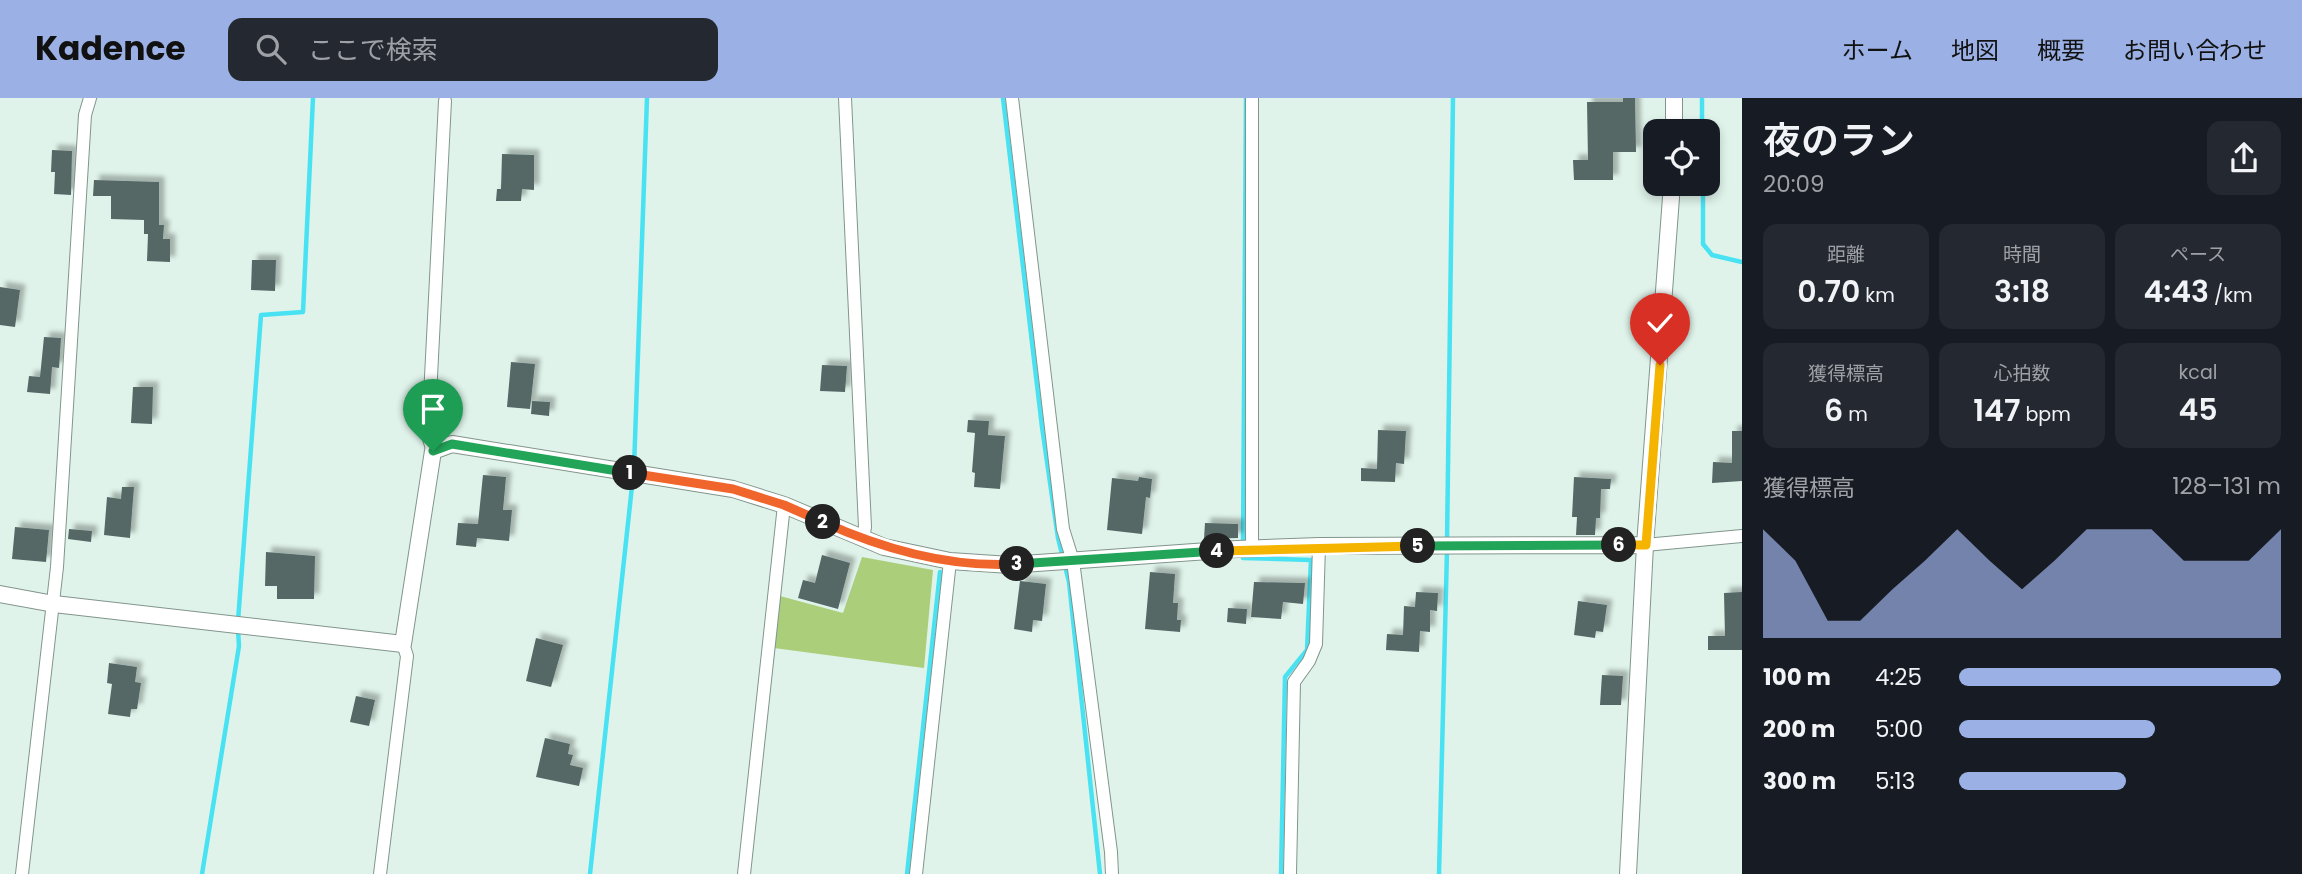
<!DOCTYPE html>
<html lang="ja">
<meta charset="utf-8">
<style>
:root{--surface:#171b24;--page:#242831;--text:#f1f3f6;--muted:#9ea1a6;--accent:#9bb0e4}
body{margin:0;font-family:Poppins,"Noto Sans JP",sans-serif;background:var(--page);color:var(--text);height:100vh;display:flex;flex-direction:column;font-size:26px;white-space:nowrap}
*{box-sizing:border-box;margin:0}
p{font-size:23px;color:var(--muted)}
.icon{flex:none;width:38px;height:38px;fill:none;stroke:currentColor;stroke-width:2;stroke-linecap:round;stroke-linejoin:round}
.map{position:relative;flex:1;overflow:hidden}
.details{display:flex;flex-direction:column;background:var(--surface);width:560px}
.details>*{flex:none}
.buttons{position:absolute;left:1643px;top:21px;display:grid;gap:14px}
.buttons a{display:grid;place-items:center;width:77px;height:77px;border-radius:14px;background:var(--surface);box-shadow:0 4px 10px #0003;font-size:35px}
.pin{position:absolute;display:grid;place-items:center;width:60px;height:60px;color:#fff;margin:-72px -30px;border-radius:50% 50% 50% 0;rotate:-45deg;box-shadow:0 0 7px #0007}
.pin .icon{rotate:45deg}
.km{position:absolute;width:35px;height:35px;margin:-18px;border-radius:50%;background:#222;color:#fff;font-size:19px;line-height:35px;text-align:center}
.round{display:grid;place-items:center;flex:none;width:74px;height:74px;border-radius:14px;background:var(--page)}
.headline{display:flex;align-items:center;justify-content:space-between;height:119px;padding:0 21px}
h1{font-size:38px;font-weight:600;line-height:52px}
.stats{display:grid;grid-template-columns:repeat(3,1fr);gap:10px;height:119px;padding:7px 21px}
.stats div{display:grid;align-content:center;border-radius:14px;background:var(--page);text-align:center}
.stats b{font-size:30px;font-weight:600}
.stats small{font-size:19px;font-weight:400}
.stats p{font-size:19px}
.chart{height:196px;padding:14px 21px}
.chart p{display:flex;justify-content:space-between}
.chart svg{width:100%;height:126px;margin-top:7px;fill:var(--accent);opacity:.7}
ul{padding:0 21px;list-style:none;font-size:23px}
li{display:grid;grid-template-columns:112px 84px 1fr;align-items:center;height:52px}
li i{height:18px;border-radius:9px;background:var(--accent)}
header{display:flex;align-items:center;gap:42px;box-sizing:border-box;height:98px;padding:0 35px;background:var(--accent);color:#111}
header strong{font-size:33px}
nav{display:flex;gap:38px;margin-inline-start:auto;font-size:24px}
.search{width:490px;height:63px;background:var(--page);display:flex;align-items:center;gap:18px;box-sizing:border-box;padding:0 24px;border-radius:14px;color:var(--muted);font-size:26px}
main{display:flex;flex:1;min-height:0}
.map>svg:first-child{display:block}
.green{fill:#abce7b}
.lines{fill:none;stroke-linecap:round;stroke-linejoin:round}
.stream{stroke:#48e2f3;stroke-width:4.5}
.building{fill:#546866;filter:url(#shadow)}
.minor-casing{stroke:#82958c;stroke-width:14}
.tertiary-casing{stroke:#82958c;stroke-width:18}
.minor{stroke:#fff;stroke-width:12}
.tertiary{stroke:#fff;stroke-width:16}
.split-1-casing{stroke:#fff;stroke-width:14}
.split-2-casing{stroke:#fff;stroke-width:14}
.split-3-casing{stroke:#fff;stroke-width:14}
.split-4-casing{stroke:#fff;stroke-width:14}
.split-5-casing{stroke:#fff;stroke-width:14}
.split-6-casing{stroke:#fff;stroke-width:14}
.split-7-casing{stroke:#fff;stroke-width:14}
.split-1{stroke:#22a559;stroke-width:9}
.split-2{stroke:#f0652b;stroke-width:9}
.split-3{stroke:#f0652b;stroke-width:9}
.split-4{stroke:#22a559;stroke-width:9}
.split-5{stroke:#f5b400;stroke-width:9}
.split-6{stroke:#22a559;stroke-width:9}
.split-7{stroke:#f5b400;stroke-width:9}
</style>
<header>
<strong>Kadence</strong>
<div class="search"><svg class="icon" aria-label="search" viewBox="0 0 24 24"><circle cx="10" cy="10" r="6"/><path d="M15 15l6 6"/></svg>ここで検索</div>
<nav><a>ホーム</a><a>地図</a><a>概要</a><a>お問い合わせ</a></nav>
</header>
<main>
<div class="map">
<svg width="1742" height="776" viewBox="0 0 1742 776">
<defs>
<filter id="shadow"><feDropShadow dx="5.5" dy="-5.5" stdDeviation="2" flood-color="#0004"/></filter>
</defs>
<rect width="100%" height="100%" fill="#dff3ea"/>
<!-- green -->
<path class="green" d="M862 459 933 472 924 570 774 550 780 498 843 515Z"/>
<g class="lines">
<!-- stream -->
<path class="stream" d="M1003 0 1042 329 1058 440 1069 484 1100 776
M1702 0V33
M1703 86V146L1712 157 1742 164
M634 370 647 0
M1447 444 1453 0
M1243 447 1246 0
M1243 456V460L1311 462 1307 552 1285 579 1281 776
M238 523 261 217 303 214 313 0
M202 776 239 548 238 532
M590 776 633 379
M907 776 940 474
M1439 776 1447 452"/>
</g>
<!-- building -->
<path class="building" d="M1623 0H1635L1636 54H1613V82H1574L1573 62H1588L1587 4H1623Z
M52 52 72 53 71 97 54 96 55 74H51Z
M502 56 534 57V92L522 91 521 103H496L497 91H501Z
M94 82 159 84V127H164L163 141H170V164L147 163 148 136H144V122L111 121V98H93Z
M252 162H276L275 193 251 192Z
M0 189 20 192 15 229 0 227Z
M44 239 61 240 59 270 52 269 50 296 27 294 29 278 40 279Z
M511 264 535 266 530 311 507 309Z
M822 267 847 268 845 294 820 293Z
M133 289H153L152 326 131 325Z
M532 303 550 304 549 318 531 316Z
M968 322 989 323 988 337 1005 338 1000 391 974 389 975 375 972 374 975 335 967 334Z
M1378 332 1406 333 1404 366 1396 365 1395 384 1361 383V370L1377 371Z
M1732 333H1742V383L1712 385 1713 364 1732 365Z
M483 377 506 379 503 412H512L509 443 477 440 476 449 456 447 458 425 478 426Z
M1139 379 1152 381 1150 400 1146 399 1142 436 1107 432 1112 380 1138 383Z
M1574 379 1611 381 1610 391H1601L1600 420H1596L1595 437H1576L1577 419H1572Z
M122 389H134L130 440 104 437 107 399 121 401Z
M1205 425 1238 426V440L1204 441Z
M15 429 49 432 46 464 12 461Z
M69 431 92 433 91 444 68 441Z
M266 454 315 458 314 501H277V488H265Z
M822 457 850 465 838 511 798 500 803 482 815 485Z
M1150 474 1175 476 1173 505H1178L1177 522H1181L1180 534 1145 531Z
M1020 483 1046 486 1042 523 1033 522 1032 534 1014 531Z
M1254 484 1305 485 1303 506 1283 504 1281 521 1251 519Z
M1416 494 1438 495 1437 513 1430 512V534L1420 533 1419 554 1386 552 1387 536 1403 537 1404 508 1415 509Z
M1742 494V552H1708V538H1725L1724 495Z
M1578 503 1607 507 1603 534 1596 533 1595 540 1574 537Z
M1228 510 1247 511 1246 526 1227 524Z
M536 540 563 547 551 589 526 583Z
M109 565 137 569 135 584 141 585 137 611H131L130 619 108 616 112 586 107 585Z
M1602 577 1623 578 1621 607H1600Z
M356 598 375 602 369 628 350 624Z
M545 640 570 646 568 656 573 657 570 667 583 670 579 688 536 679Z"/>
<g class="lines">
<!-- minor casing -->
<g class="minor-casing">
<path id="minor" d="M845 0 865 429 863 441
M1012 0 1063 431 1073 463 1111 754 1112 776
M433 353 428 338 445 3
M1645 447 1742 438
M1252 450V0
M22 776 57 469 85 17 90 0
M380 776 407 558 403 546
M744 776 784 407
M916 776 950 463
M1290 776 1294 584 1309 563 1316 546 1319 448"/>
</g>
<!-- tertiary casing -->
<g class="tertiary-casing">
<path id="tertiary" d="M1674 33V0
M0 496 54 506 403 546 433 353 452 346 733 391 784 407 884 449 950 463 1010 467 1237 451 1319 448 1645 447
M1628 776 1645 447 1672 86"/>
</g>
<!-- minor -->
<use href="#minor" class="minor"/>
<!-- tertiary -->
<use href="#tertiary" class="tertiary"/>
</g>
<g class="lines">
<!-- split-1 casing -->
<g class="split-1-casing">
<path id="split-1" d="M433 353 452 346 630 375"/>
</g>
<!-- split-2 casing -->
<g class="split-2-casing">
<path id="split-2" d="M630 375 733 391 784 407 823 424"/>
</g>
<!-- split-3 casing -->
<g class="split-3-casing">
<path id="split-3" d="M823 424C883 451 950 470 1017 466"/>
</g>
<!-- split-4 casing -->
<g class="split-4-casing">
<path id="split-4" d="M1017 466 1217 453"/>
</g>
<!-- split-5 casing -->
<g class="split-5-casing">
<path id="split-5" d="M1217 453 1418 448"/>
</g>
<!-- split-6 casing -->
<g class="split-6-casing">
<path id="split-6" d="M1418 448 1619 447"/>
</g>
<!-- split-7 casing -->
<g class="split-7-casing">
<path id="split-7" d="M1619 447H1646L1660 267"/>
</g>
<!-- split-1 -->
<use href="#split-1" class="split-1"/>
<!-- split-2 -->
<use href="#split-2" class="split-2"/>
<!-- split-3 -->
<use href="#split-3" class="split-3"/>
<!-- split-4 -->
<use href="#split-4" class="split-4"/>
<!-- split-5 -->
<use href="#split-5" class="split-5"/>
<!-- split-6 -->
<use href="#split-6" class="split-6"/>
<!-- split-7 -->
<use href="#split-7" class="split-7"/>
</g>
</svg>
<div class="buttons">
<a><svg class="icon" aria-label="locate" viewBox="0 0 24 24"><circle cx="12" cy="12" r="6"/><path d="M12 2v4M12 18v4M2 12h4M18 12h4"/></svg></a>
</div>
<div class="pin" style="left:433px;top:353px;background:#1e9e55"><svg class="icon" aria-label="arrive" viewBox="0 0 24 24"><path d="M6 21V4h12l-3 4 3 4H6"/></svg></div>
<div class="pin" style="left:1660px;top:267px;background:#d93025"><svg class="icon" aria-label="check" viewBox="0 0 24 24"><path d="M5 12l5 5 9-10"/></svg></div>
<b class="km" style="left:630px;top:375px">1</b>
<b class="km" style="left:823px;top:424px">2</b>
<b class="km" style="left:1017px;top:466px">3</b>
<b class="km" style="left:1217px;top:453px">4</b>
<b class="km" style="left:1418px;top:448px">5</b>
<b class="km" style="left:1619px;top:447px">6</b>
</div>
<section class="details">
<div class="headline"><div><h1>夜のラン</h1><p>20:09</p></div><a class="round"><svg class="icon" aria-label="share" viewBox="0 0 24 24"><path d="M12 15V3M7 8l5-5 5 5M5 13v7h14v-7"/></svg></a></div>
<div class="stats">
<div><p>距離</p><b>0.70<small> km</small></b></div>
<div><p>時間</p><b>3:18</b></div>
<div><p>ペース</p><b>4:43<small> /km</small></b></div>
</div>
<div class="stats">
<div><p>獲得標高</p><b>6<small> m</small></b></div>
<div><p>心拍数</p><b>147<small> bpm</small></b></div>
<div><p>kcal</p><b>45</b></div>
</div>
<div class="chart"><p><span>獲得標高</span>128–131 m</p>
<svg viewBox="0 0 160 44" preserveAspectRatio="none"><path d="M0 44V6L10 17L20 38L30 38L40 27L50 17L60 6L70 17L80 27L90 17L100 6L110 6L120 6L130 17L140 17L150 17L160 6V44z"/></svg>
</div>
<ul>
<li><b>100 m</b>4:25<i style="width:100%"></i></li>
<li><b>200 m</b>5:00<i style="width:61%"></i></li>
<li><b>300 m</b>5:13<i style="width:52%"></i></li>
</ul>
</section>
</main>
